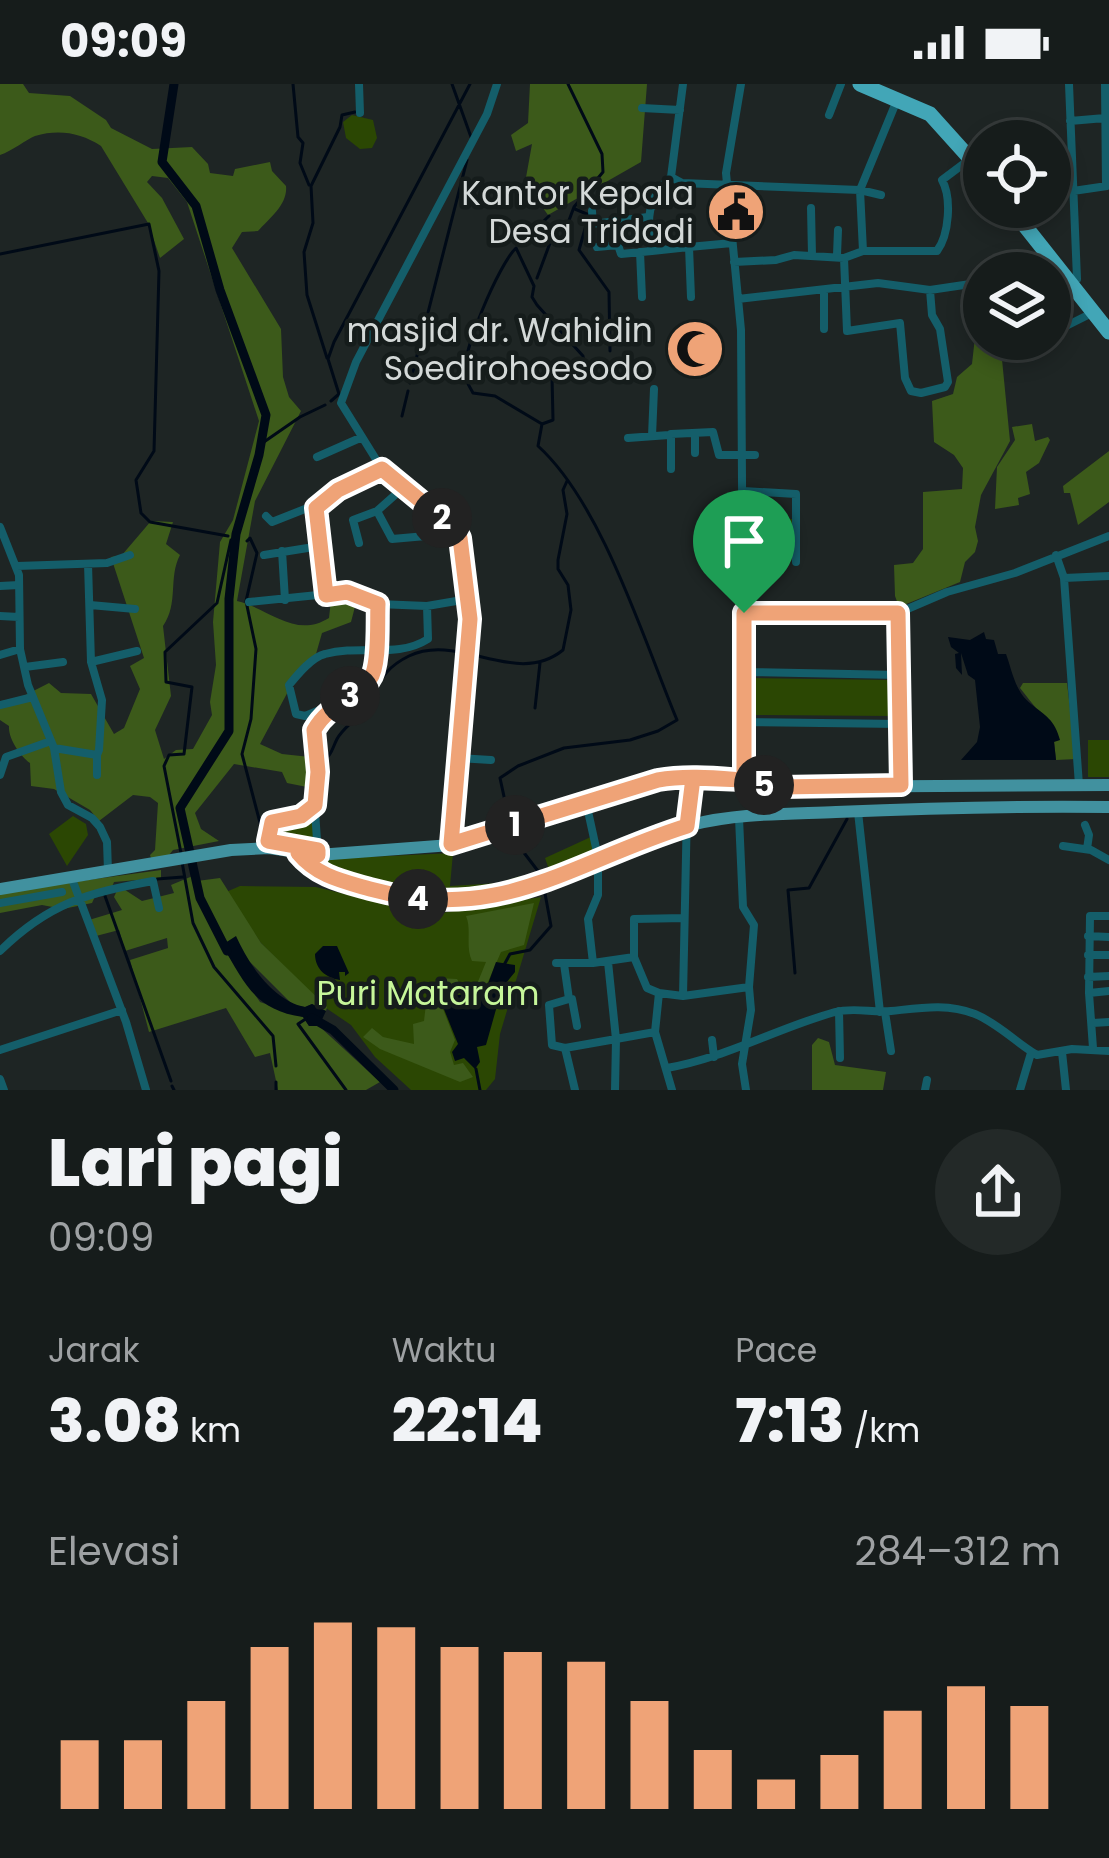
<!DOCTYPE html>
<html lang="id">
<meta charset="utf-8">
<style>
:root{--surface:#161c1b;--page:#232928;--text:#f1f3f6;--muted:#9ea1a3;--line:#353a3a;--accent:#efa377}
body{margin:0;font-family:Poppins,sans-serif;background:var(--page);color:var(--text);height:100vh;display:flex;flex-direction:column;font-size:45px;white-space:nowrap}
*{box-sizing:border-box;margin:0}
p{font-size:39px;color:var(--muted)}
.icon{flex:none;width:66px;height:66px;fill:none;stroke:currentColor;stroke-width:2;stroke-linecap:round;stroke-linejoin:round}
.map{position:relative;height:1006px;overflow:hidden}
.side{display:flex;flex-direction:column;background:var(--surface);flex:1}
.side>*{flex:none}
.tools{position:absolute;left:963px;top:36px;display:grid;gap:24px}
.tools a{display:grid;place-items:center;width:108px;height:108px;border-radius:50%;background:var(--surface);box-shadow:0 6px 18px #0003,0 0 0 3px var(--line);font-size:60px}
.pin{position:absolute;display:grid;place-items:center;width:102px;height:102px;color:#fff;margin:-123px -51px;border-radius:50% 50% 50% 0;rotate:-45deg;box-shadow:0 0 12px #0007}
.pin .icon{rotate:45deg}
.km{position:absolute;width:60px;height:60px;margin:-30px;border-radius:50%;background:#222;color:#fff;font-size:33px;line-height:60px;text-align:center}
.round{display:grid;place-items:center;flex:none;width:126px;height:126px;border-radius:63px;background:var(--page)}
.overview{display:flex;align-items:center;justify-content:space-between;height:204px;padding:0 48px}
h1{font-size:66px;font-weight:800;line-height:90px}
.figures{display:grid;grid-template-columns:repeat(3,1fr);gap:18px;height:204px;padding:12px 48px}
.figures div{display:grid;align-content:center}
.figures b{font-size:60px;font-weight:800}
.figures small{font-size:33px;font-weight:400}
.figures p{font-size:33px}
.chart{height:336px;padding:24px 48px}
.chart p{display:flex;justify-content:space-between}
.chart svg{width:100%;height:216px;margin-top:12px;stroke:var(--accent);stroke-width:6}
.status{display:flex;justify-content:space-between;align-items:center;height:84px;padding:0 60px;background:var(--surface);direction:ltr}
.status svg{height:33px;fill:currentColor}
.map>svg:first-child{display:block}
.green{fill:#2b4703}
.forest{fill:#3c5a1a}
.water{fill:#000a17}
.lines{fill:none;stroke-linecap:round;stroke-linejoin:round}
.stream{stroke:#000a17;stroke-width:3}
.river{stroke:#000a17;stroke-width:9}
.minor{stroke:#145e6a;stroke-width:8}
.major{stroke:#41919f;stroke-width:12}
.highway{stroke:#42a6b7;stroke-width:15}
.route-casing{stroke:#fff;stroke-width:24}
.route{stroke:#efa377;stroke-width:15}
.labels{text-anchor:middle;dominant-baseline:central;stroke-width:9;stroke-linejoin:round;paint-order:stroke}
.poi-label{font-size:33px;fill:#d4d9d8;stroke:#151c1b;text-anchor:end}
.park-label{font-size:33px;fill:#c6f69a;stroke:#151c1b}
</style>
<div class="status"><b>09:09</b><svg viewBox="0 0 49 12"><path d="M0 12V9h3v3zM5 12V6h3v6zM10 12V3h3v9zM15 12V0h3v12zM26 1h20v11H26zM47 4h2v5h-2z"/></svg></div>
<div class="map">
<svg width="1109" height="1006" viewBox="0 0 1109 1006">
<rect width="100%" height="100%" fill="#1e2524"/>
<!-- green -->
<path class="green" d="M352 31 373 36 377 54 372 64 360 65 346 54 343 38Z
M758 435H792L793 451 758 452Z
M753 594 894 596V632L753 631Z
M1109 656V693H1088V656Z
M315 721 318 765 270 757V742L275 735 301 732Z
M73 732 86 740 88 751 67 782 49 750Z
M593 752 598 773 552 794 545 774Z
M453 769 450 802 499 799 520 792 517 805C452 821 393 808 330 789L325 775Z
M240 802 316 803 413 827 442 829 541 813 500 950 495 995 486 1006H411L375 973 351 941 323 922 261 859 226 808Z"/>
<!-- forest -->
<path class="forest" d="M0 0H23L29 9 70 12 106 36 111 44 152 65 192 63 208 80 210 89 233 92 235 85 270 78 272 87 286 102C288 120 270 134 258 147L242 148 232 164 281 245 283 293 289 313 301 327 255 417 237 517C270 525 295 555 329 534L331 516 337 512 357 515 351 538 322 549 316 570 300 585 260 660 282 670 310 673 312 704 287 699 282 688 234 680 195 729 201 745 219 757 173 766 166 775 152 777 150 771 155 766 158 719 150 713 133 711 99 737 90 726 54 705 31 702 30 679C20 672 8 654 9 642L0 636V624L49 599 61 609 91 610 114 650 124 644 140 605 130 582 144 574 111 473 122 471 151 437 173 438 166 460 180 471C168 494 179 519 163 542L171 612 155 646 164 675 176 666 193 665 212 631 210 618 216 581 213 538 220 458 233 436 259 337 187 118 168 94 152 92 147 98 162 114 184 155 160 174 148 139 101 62C81 49 59 45 35 52 27 55 12 67 0 71Z
M530 0H647L641 78 548 131 525 99 532 60 516 67 511 51 528 39Z
M976 244 984 247V255H1000L1010 357 981 411 975 443 978 457 975 468 965 478 960 498 899 523 895 512 894 481 913 479 923 465V408L962 405 963 384 954 371 934 358 932 317 953 310 957 293 972 280Z
M1032 340 1035 357 1048 353 1050 356 1039 379 1026 388 1030 410 1018 414 1019 421 995 425 997 383 1015 356 1012 343Z
M1109 367V418L1078 441 1070 409H1064L1063 402Z
M1023 599H1067L1076 675 1056 676 1054 657 1059 656C1048 637 1033 621 1020 604Z
M161 786V794L114 798 112 803 98 806 92 819 63 825 42 821 0 829V808Z
M195 791 197 797 220 794 261 859 327 923 326 927 312 920 305 923 293 921 241 869 222 862 260 918 303 933 309 942H319L380 998 366 1006H278L270 969 255 973 226 924 149 948 130 876 168 864 167 854 125 867 119 846 96 852 89 836 122 826 114 813 119 802 142 817 174 809 171 801Z
M534 819 524 861 501 868 484 907 438 912 455 956 450 968 454 981 463 979 473 993 460 998 380 965 363 953 372 944 383 953 414 960 413 940 424 937 427 911 437 894 457 895 461 902 477 900 486 878 472 877C465 862 472 846 466 832Z
M818 954 829 958 835 981 886 988 883 1006H812V961Z"/>
<!-- water -->
<path class="water" d="M984 548 986 555 994 556 998 570H1006C1012 586 1015 608 1031 620 1045 631 1055 636 1060 656L1054 658 1056 676H961L977 658 980 643 975 596 968 591 961 569 962 591 956 584 955 570 959 569 951 563 948 553 970 556Z
M236 852C248 879 272 916 305 923L312 920 326 927 319 942H309L303 933C254 926 245 899 222 861Z
M323 862H337L349 889 345 892V888H339L340 896C326 894 315 885 315 870Z
M496 878 515 881V888L502 904 486 961 477 963 480 978 475 985 464 974 455 977 452 968 458 960 439 913 485 908Z"/>
<g class="lines">
<!-- stream -->
<path class="stream" d="M293 0 298 53 303 59 300 79 309 101
M452 0 471 53
M575 125 589 131 579 166 609 208 610 267
M522 158 549 132
M0 170 149 140 159 187 154 367 136 396 141 429 150 438 228 452
M537 194 550 159 562 155 574 123 603 88 602 70 568 0
M327 274 307 211 304 168 313 139 311 102 340 43 342 31 355 28
M410 299 467 76
M331 317 339 310 328 275 334 258 470 0
M402 332 408 307
M261 360 300 333 325 321
M247 457 250 454 257 469 246 517 256 565 251 635 242 670 264 754
M535 624 540 579
M320 696 323 678C332 670 332 665 337 655 343 644 355 637 362 627 379 603 380 586 409 572 459 548 516 604 563 566L571 526 568 501 558 485V476L567 430 563 406 567 397
M508 731 500 694 518 682 564 664 630 656 658 647 677 636C643 554 602 420 538 362L542 340 495 312 473 309C470 303 466 298 465 291 461 269 499 180 516 164L534 202 532 213 537 221 583 272 585 290 552 292 553 336 542 340
M512 753 541 791
M181 769 164 682 169 671 184 670 192 603 166 598 165 568 217 519 231 456
M182 778 193 839 214 883 273 952 276 982
M157 795 183 793
M105 812 171 997
M504 881 510 870 530 866 551 842 544 804
M795 889 788 806 809 804 847 735
M307 934 298 940 346 1006
M476 985 480 1006
M172 1002 174 1006
M276 1006V998"/>
<!-- river -->
<path class="river" d="M174 0 162 78 196 122 220 206 266 331 259 371 236 450 229 515V647L180 724 200 814 227 867
M312 934 333 946 394 1006"/>
<!-- minor -->
<path class="minor" d="M359 0 360 29
M683 0 671 93 682 99 860 106 897 16
M741 0 726 89 741 246 744 696
M1069 0 1077 195
M1105 0 1106 102
M642 24 680 26
M829 31 841 0
M1070 37 1105 34
M671 93C647 114 646 136 652 167L689 163
M1073 107 1107 102
M811 124 812 171
M592 127 593 140 648 133
M597 163 618 161 621 170 652 167
M863 167 860 106 881 111
M640 168 642 213
M837 171 838 146
M844 174 847 247 900 239 905 294 911 307 921 309 945 303 948 298 940 245 932 231 930 206
M734 178 776 176 794 171 844 174 863 167H937C949 151 952 114 942 96L970 75
M691 213 689 163 732 159
M738 215 878 199 930 206 984 198
M824 245V206
M1050 250 1092 229
M695 349V369
M652 352 654 305
M628 354 669 351
M317 373 360 354
M671 385V350L713 348 719 371H755
M404 403 377 427 392 455 426 452 446 437
M743 407 796 410V478
M266 432 272 438 315 421
M0 443 19 491 20 565 28 601 54 664 61 708 68 721 92 734 100 743 107 758 108 787
M359 459 353 436 377 427
M282 467 285 516
M264 471 320 462
M1056 471 1064 494 1079 701
M17 482 107 479 130 471
M1064 494 1109 492
M0 502 19 501
M325 511 315 421 382 385
M249 518 347 508 378 520 427 522 468 515
M90 521 135 525
M744 529H898L947 508 1015 489 1109 452
M898 529 901 701
M0 532 19 533
M0 571 20 565
M91 578 137 567
M25 583 63 578
M746 588 899 591
M0 621 33 613
M327 623 305 632 296 630 289 601C298 590 312 573 325 570 360 560 397 575 428 555L427 522
M746 638 900 640
M54 664 97 671 99 666 102 616 91 578 88 480
M458 674 491 676
M0 691 6 673 51 657
M97 691V671
M586 718 598 773V811L588 835 593 879 634 873
M858 728 880 928
M739 734 743 823 754 841 749 903 751 926 742 980 746 1006
M1085 741 1089 751 1087 765
M451 759 470 535 460 454 455 445 382 385 341 319 356 278 487 30 497 0
M1063 762 1091 766 1109 776
M300 763 268 757 269 742C281 728 301 737 314 722
M318 771 314 712 318 689 314 648C330 615 352 620 370 597 380 584 377 537 378 520
M72 795 126 938 146 1006
M0 819 62 808
M1088 852 1109 853
M0 867C49 819 87 809 153 797L159 824
M1088 871H1109
M556 879H593
M564 880 569 915 549 921 552 961 565 964
M1088 893 1109 892
M659 909 647 904 634 873V835L684 834
M1089 909 1090 832H1109
M683 912 749 903
M572 915 577 942
M839 927 840 974
M885 928 891 967
M1093 939 1109 938
M655 948 672 1006
M712 956 714 973
M1093 964 1089 909 1109 907
M0 966 122 926
M1062 968 1066 1006
M667 984C726 974 777 944 835 928 854 923 873 929 891 927 920 924 947 919 975 930 999 940 1015 958 1037 971L1072 965 1109 967
M0 995 4 1006
M575 1006 565 964 616 955 608 878
M615 1006 616 955 655 948 659 909 683 912 687 725 693 694
M925 1006 927 996
M1020 1006 1031 969"/>
<!-- major -->
<path class="major" d="M298 769C328 804 413 820 459 818 541 814 612 760 691 741 737 729 789 730 836 728 927 724 1018 722 1109 723
M0 805 231 766 269 764 318 771 451 761 667 694 744 696 781 703 1109 701"/>
<!-- highway -->
<path class="highway" d="M860 0 930 30 984 90
M1010 123 1109 248"/>
</g>
<g class="lines">
<!-- route casing -->
<g class="route-casing">
<path id="route" d="M744 529V696C716 694 686 691 658 696L451 760 470 535 460 454 455 445 382 385 338 406 316 424 326 511 347 508 378 520C377 537 380 582 370 595 356 617 331 617 314 646L318 688 315 721 301 732 272 738 268 757 318 766V771L298 769C317 792 342 797 370 805 501 841 569 779 687 742L693 694 744 696 781 703 901 701 898 529H744"/>
</g>
<!-- route -->
<use href="#route" class="route"/>
</g>
<!-- icons -->
<defs>
<g id="civic-disc" transform="scale(3)"><circle r="9.5" fill="#efa377" stroke="#151c1b"/><path d="M-.6-6.5H3V-4.5H.6V-3L4-1V1h2V6H-6V1h2V-1L-.6-3ZM-1.2 2.5V6h2.4V2.5Z" fill="#111"/></g>
<g id="mosque-disc" transform="scale(3)"><circle r="9.5" fill="#efa377" stroke="#151c1b"/><path d="M3.5-4.9A6 6 0 1 0 3.5 4.9A5 5 0 1 1 3.5-4.9Z" fill="#111"/></g>
</defs>
<g fill-rule="evenodd">
<use href="#civic-disc" x="736" y="128"/>
<use href="#mosque-disc" x="695" y="265"/>
</g>
<g class="labels">
<!-- poi labels -->
<g class="poi-label">
<text x="694" y="109">Kantor Kepala<tspan x="694" dy="38">Desa Tridadi</tspan></text>
<text x="653" y="246">masjid dr. Wahidin<tspan x="653" dy="38">Soedirohoesodo</tspan></text>
</g>
<!-- park labels -->
<g class="park-label">
<text x="428" y="909">Puri Mataram</text>
</g>
</g>
</svg>
<div class="tools">
<a><svg class="icon" aria-label="locate" viewBox="0 0 24 24"><circle cx="12" cy="12" r="6"/><path d="M12 2v4M12 18v4M2 12h4M18 12h4"/></svg></a>
<a><svg class="icon" aria-label="layers" viewBox="0 0 24 24"><path d="M12 4l9 5-9 5-9-5zM3 14l9 5 9-5"/></svg></a>
</div>
<div class="pin" style="left:744px;top:529px;background:#1e9e55"><svg class="icon" aria-label="arrive" viewBox="0 0 24 24"><path d="M6 21V4h12l-3 4 3 4H6"/></svg></div>
<b class="km" style="left:515px;top:741px">1</b>
<b class="km" style="left:442px;top:434px">2</b>
<b class="km" style="left:350px;top:612px">3</b>
<b class="km" style="left:418px;top:815px">4</b>
<b class="km" style="left:764px;top:701px">5</b>
</div>
<section class="side">
<div class="overview"><div><h1>Lari pagi</h1><p>09:09</p></div><a class="round"><svg class="icon" aria-label="share" viewBox="0 0 24 24"><path d="M12 15V3M7 8l5-5 5 5M5 13v7h14v-7"/></svg></a></div>
<div class="figures">
<div><p>Jarak</p><b>3.08<small> km</small></b></div>
<div><p>Waktu</p><b>22:14</b></div>
<div><p>Pace</p><b>7:13<small> /km</small></b></div>
</div>
<div class="chart"><p><span>Elevasi</span>284–312 m</p>
<svg viewBox="0 0 160 44" preserveAspectRatio="none"><path d="M5 44V30M15 44V30M25 44V22M35 44V11M45 44V6M55 44V7M65 44V11M75 44V12M85 44V14M95 44V22M105 44V32M115 44V38M125 44V33M135 44V24M145 44V19M155 44V23"/></svg>
</div>
</section>
